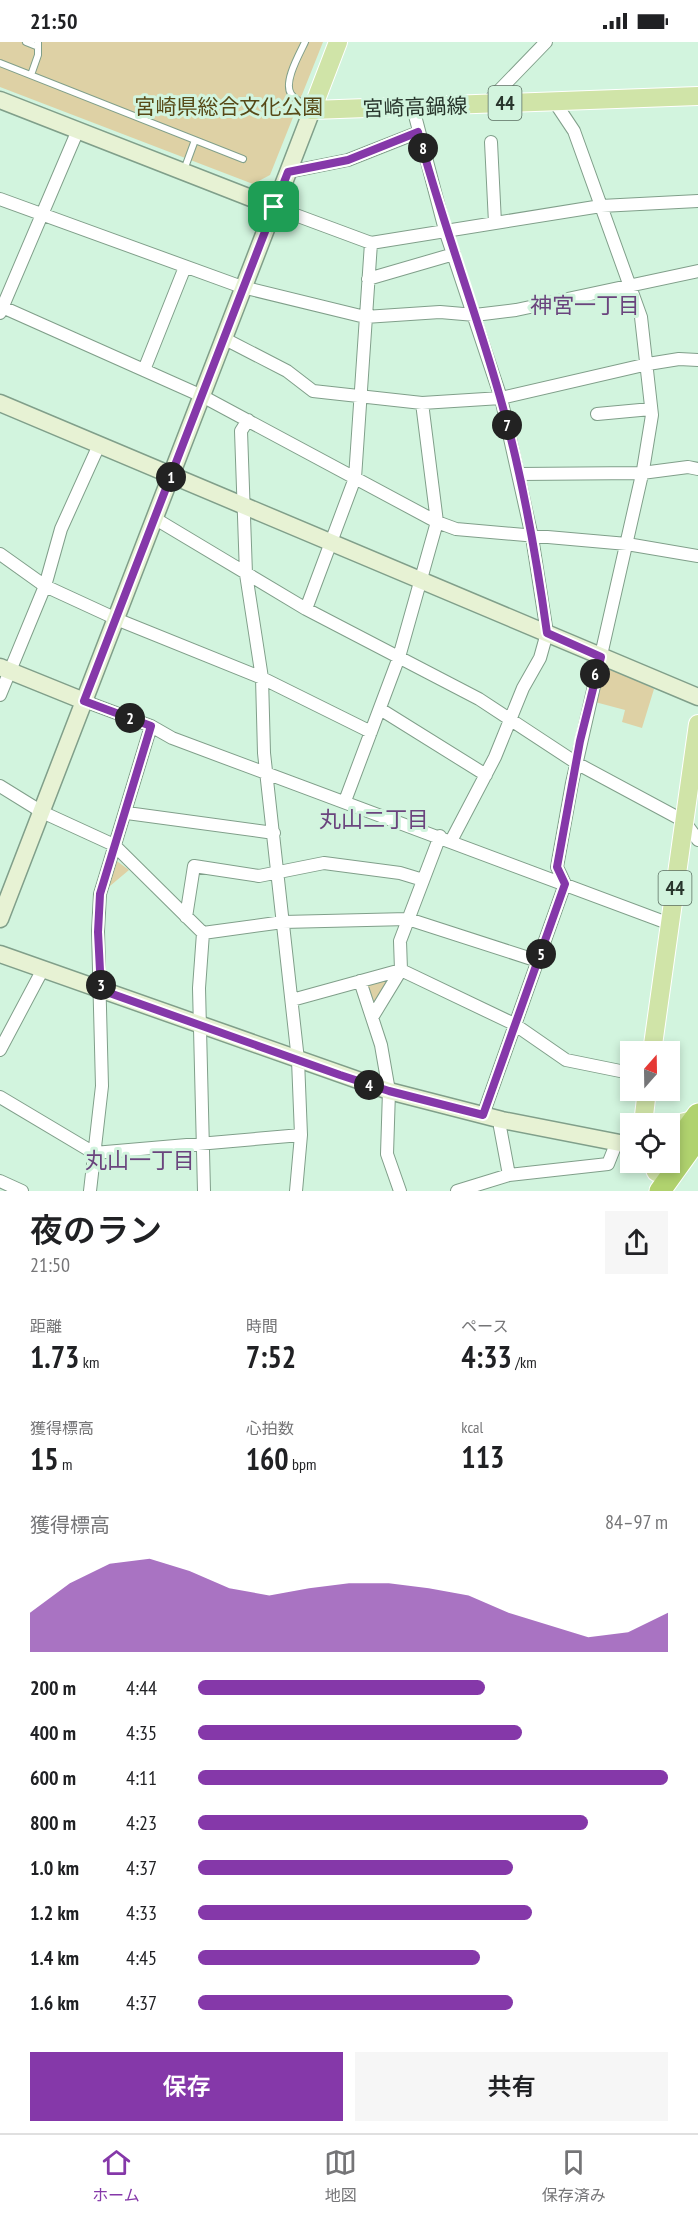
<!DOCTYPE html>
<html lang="ja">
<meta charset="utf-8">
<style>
:root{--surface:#fff;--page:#f6f6f6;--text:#202124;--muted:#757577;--line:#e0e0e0;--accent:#8538a9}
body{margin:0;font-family:"PT Sans Narrow","Noto Sans JP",sans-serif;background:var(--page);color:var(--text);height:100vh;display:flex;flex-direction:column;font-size:22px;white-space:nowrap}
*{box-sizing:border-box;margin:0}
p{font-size:20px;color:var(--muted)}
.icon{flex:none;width:33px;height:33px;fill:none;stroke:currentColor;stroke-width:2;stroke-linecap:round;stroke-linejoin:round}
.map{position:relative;height:1149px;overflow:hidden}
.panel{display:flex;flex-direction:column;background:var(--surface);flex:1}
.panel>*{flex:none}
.needle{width:39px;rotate:20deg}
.buttons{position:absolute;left:620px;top:999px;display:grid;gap:12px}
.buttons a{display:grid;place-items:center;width:60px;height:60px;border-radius:0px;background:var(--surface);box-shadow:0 3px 9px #0003;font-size:30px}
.pin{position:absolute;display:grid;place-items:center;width:51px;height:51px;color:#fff;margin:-26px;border-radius:12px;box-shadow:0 3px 9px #0006}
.km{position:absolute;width:30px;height:30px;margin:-15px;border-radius:50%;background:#222;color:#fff;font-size:16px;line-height:30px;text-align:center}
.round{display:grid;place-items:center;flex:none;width:63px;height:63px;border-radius:0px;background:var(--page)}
.overview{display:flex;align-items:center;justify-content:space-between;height:102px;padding:0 30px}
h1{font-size:33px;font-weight:600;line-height:45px}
.stats{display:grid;grid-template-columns:repeat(3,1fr);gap:9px;height:102px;padding:6px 30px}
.stats div{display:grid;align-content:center}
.stats b{font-size:30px;font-weight:600}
.stats small{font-size:16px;font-weight:400}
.stats p{font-size:16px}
.chart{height:168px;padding:12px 30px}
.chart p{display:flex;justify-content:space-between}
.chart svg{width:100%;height:108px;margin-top:6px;fill:var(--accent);opacity:.7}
.button{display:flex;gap:12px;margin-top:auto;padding:12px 30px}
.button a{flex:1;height:69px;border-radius:0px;background:var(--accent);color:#fff;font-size:24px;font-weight:600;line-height:69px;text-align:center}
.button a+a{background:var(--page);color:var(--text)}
ul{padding:0 30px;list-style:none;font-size:20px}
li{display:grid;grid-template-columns:96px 72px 1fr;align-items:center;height:45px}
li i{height:15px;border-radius:8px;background:var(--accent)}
.status{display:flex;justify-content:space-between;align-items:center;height:42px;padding:0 30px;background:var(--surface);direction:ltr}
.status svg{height:16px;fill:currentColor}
.menu{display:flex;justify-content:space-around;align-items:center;height:84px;border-top:2px solid var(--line);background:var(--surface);font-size:16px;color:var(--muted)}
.menu a{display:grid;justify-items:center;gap:3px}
.menu .selected{color:var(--accent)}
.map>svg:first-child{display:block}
.green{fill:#ded1a5}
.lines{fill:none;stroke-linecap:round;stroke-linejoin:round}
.lane-casing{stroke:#809f8a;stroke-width:8}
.street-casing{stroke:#809f8a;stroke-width:14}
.secondary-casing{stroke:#809f8a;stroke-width:19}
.primary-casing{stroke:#fff;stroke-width:20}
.highway-casing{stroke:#fff;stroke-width:23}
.lane{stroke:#fff;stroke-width:6}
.street{stroke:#fff;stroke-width:12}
.secondary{stroke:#e7f2d4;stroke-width:16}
.primary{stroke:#d0e4a8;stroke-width:18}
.highway{stroke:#b0d26e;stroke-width:21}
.route-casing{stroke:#fff;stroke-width:12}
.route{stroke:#8538a9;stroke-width:8}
.labels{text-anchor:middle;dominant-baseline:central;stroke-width:6;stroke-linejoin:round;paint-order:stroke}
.shield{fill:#d2f4de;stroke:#5b6e61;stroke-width:1.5}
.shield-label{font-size:20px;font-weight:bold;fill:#28352c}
.park-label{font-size:21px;fill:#574917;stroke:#d2f4de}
.street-label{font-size:21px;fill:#28352c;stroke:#d2f4de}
.neighbourhood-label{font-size:22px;fill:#6a447d;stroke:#d2f4de}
</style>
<div class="status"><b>21:50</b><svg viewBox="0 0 49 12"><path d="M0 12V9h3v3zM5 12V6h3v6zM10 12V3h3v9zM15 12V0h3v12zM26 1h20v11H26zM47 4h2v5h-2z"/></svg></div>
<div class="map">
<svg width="698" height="1149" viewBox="0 0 698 1149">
<rect width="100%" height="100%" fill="#d2f4de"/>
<!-- green -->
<path class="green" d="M0 0H323L270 133 253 142 0 45Z
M607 623 654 647 642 686 622 680 625 668 595 660 604 625Z
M114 817 129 828 104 849Z
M394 932 374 967 365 941Z"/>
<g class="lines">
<!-- lane casing -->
<g class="lane-casing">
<path id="lane" d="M26 0 36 4
M305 0C300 11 283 40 291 52 295 58 305 63 311 67
M0 21 243 117
M31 33 38 13V0
M184 128 195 98"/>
</g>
<!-- street casing -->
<g class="street-casing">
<path id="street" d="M486 62 546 0
M413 66 445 188 501 356 532 495 547 591 540 616 523 646 495 715 451 799
M491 100 495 181
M288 130 348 118 419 90
M0 157 242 245 365 275 440 270 475 273 516 268 698 229
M274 165 371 201 601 164 698 159
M368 237 454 212
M0 264 202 354 437 480 456 487 627 502 698 514
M0 271 78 88
M223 296 287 329 313 349 422 361 501 356 648 322 679 317 698 318
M144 328 185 225
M597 372 651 367
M248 378 241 389 246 532 262 636 264 711 298 1018 301 1093 296 1149
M518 432 642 431 688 425 698 427
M154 476 306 567 479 657 578 722 684 779 698 798
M0 512 45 544 121 579 262 636 371 690
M306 567 355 436 371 201
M0 653 45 544 61 487 99 403
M84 659 151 684 172 696 670 882
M380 667 486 733
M0 744 42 770 114 803 203 891 283 880 408 877 538 919
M345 759 399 615 437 480 422 361
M127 771 274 791
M186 875 194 824 259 834 324 821 400 831 423 838
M203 891 199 946 204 1149
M360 939 381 1003 389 1049 387 1112 400 1149
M292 958 401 928 514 982 566 1018 630 1031
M373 974 401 928 400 899 440 794
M0 1008 43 927
M0 1055 94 1111 301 1093
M483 1073 565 842 557 825 572 741 643 428 652 373 641 275 574 89 554 59
M502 1078 500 1085 509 1133
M0 1139 22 1149
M90 1149 102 1044 98 889 100 852 151 684
M457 1149 509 1133 608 1122 616 1102"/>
</g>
<!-- secondary casing -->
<g class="secondary-casing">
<path id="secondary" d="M0 58 274 165
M0 361 698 655
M0 625 84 659
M0 877 312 68
M0 912 389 1049 502 1078 630 1103"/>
</g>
<!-- primary casing -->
<g class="primary-casing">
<path id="primary" d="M338 0 312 68 698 54
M652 1010 698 682
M643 1082 647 1048
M669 1084 693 1078
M652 1120 656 1130"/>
</g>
<!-- highway casing -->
<g class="highway-casing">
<path id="highway" d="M671 1109 698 1072
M660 1149 698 1096"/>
</g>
<!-- lane -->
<use href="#lane" class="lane"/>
<!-- street -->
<use href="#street" class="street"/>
<!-- secondary -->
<use href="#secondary" class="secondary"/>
<!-- primary -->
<use href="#primary" class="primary"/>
<!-- highway -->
<use href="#highway" class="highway"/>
</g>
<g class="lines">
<!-- route casing -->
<g class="route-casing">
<path id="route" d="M418 90C442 180 475 266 500 355 522 432 536 512 547 591L601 615 580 699 557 825 565 842 483 1073 389 1049 340 1033 101 948 98 890 100 852 151 684 84 659 288 130 348 118Z"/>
</g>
<!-- route -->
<use href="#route" class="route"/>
</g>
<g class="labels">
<!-- shield labels -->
<g class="shield">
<rect x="488.5" y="44" width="33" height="34" rx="4.5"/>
<rect x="658.5" y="829" width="33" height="34" rx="4.5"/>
</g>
<g class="shield-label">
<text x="505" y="61">44</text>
<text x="675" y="846">44</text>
</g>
<!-- park labels -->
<g class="park-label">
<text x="229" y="64">宮崎県総合文化公園</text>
</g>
<!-- street labels -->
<g class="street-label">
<text transform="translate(415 65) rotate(-2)">宮崎高鍋線</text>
</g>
<!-- neighbourhood labels -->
<g class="neighbourhood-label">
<text x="585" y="263">神宮一丁目</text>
<text x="374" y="777">丸山二丁目</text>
<text x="140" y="1118">丸山一丁目</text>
</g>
</g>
</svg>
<div class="buttons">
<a><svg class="needle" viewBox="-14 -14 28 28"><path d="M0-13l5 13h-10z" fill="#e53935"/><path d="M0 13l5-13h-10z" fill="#757577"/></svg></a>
<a><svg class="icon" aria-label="locate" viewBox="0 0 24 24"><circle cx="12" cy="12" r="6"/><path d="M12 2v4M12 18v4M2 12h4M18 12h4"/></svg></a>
</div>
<div class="pin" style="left:274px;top:165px;background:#1e9e55"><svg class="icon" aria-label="arrive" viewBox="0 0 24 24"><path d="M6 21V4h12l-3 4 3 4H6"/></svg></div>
<b class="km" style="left:171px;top:435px">1</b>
<b class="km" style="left:130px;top:676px">2</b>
<b class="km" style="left:101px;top:943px">3</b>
<b class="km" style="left:369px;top:1043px">4</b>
<b class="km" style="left:541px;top:912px">5</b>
<b class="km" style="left:595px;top:632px">6</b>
<b class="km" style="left:507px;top:383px">7</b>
<b class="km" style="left:423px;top:106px">8</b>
</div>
<section class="panel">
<div class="overview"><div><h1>夜のラン</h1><p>21:50</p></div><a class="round"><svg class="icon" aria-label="share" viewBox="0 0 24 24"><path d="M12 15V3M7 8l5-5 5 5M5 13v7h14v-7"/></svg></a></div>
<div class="stats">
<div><p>距離</p><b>1.73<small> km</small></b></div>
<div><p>時間</p><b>7:52</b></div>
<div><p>ペース</p><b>4:33<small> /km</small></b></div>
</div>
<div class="stats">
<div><p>獲得標高</p><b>15<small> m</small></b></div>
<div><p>心拍数</p><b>160<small> bpm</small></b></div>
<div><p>kcal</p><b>113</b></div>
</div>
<div class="chart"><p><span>獲得標高</span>84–97 m</p>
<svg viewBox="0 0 160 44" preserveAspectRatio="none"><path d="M0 44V28L10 16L20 8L30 6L40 11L50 18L60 21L70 18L80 16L90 16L100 18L110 21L120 28L130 33L140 38L150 36L160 28V44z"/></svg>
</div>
<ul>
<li><b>200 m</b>4:44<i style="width:61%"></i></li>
<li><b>400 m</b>4:35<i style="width:69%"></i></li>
<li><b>600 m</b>4:11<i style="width:100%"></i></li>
<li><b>800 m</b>4:23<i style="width:83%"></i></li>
<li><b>1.0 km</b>4:37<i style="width:67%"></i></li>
<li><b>1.2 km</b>4:33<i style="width:71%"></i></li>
<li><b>1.4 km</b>4:45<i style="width:60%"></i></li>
<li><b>1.6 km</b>4:37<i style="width:67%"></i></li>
</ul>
<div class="button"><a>保存</a><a>共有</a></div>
</section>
<nav class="menu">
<a class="selected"><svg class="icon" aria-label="home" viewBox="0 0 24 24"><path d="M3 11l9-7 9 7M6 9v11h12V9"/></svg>ホーム</a>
<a><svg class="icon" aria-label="map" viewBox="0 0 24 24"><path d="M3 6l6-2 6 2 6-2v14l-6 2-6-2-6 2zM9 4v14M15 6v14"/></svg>地図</a>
<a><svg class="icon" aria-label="saved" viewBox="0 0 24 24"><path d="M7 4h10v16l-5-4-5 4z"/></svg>保存済み</a>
</nav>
